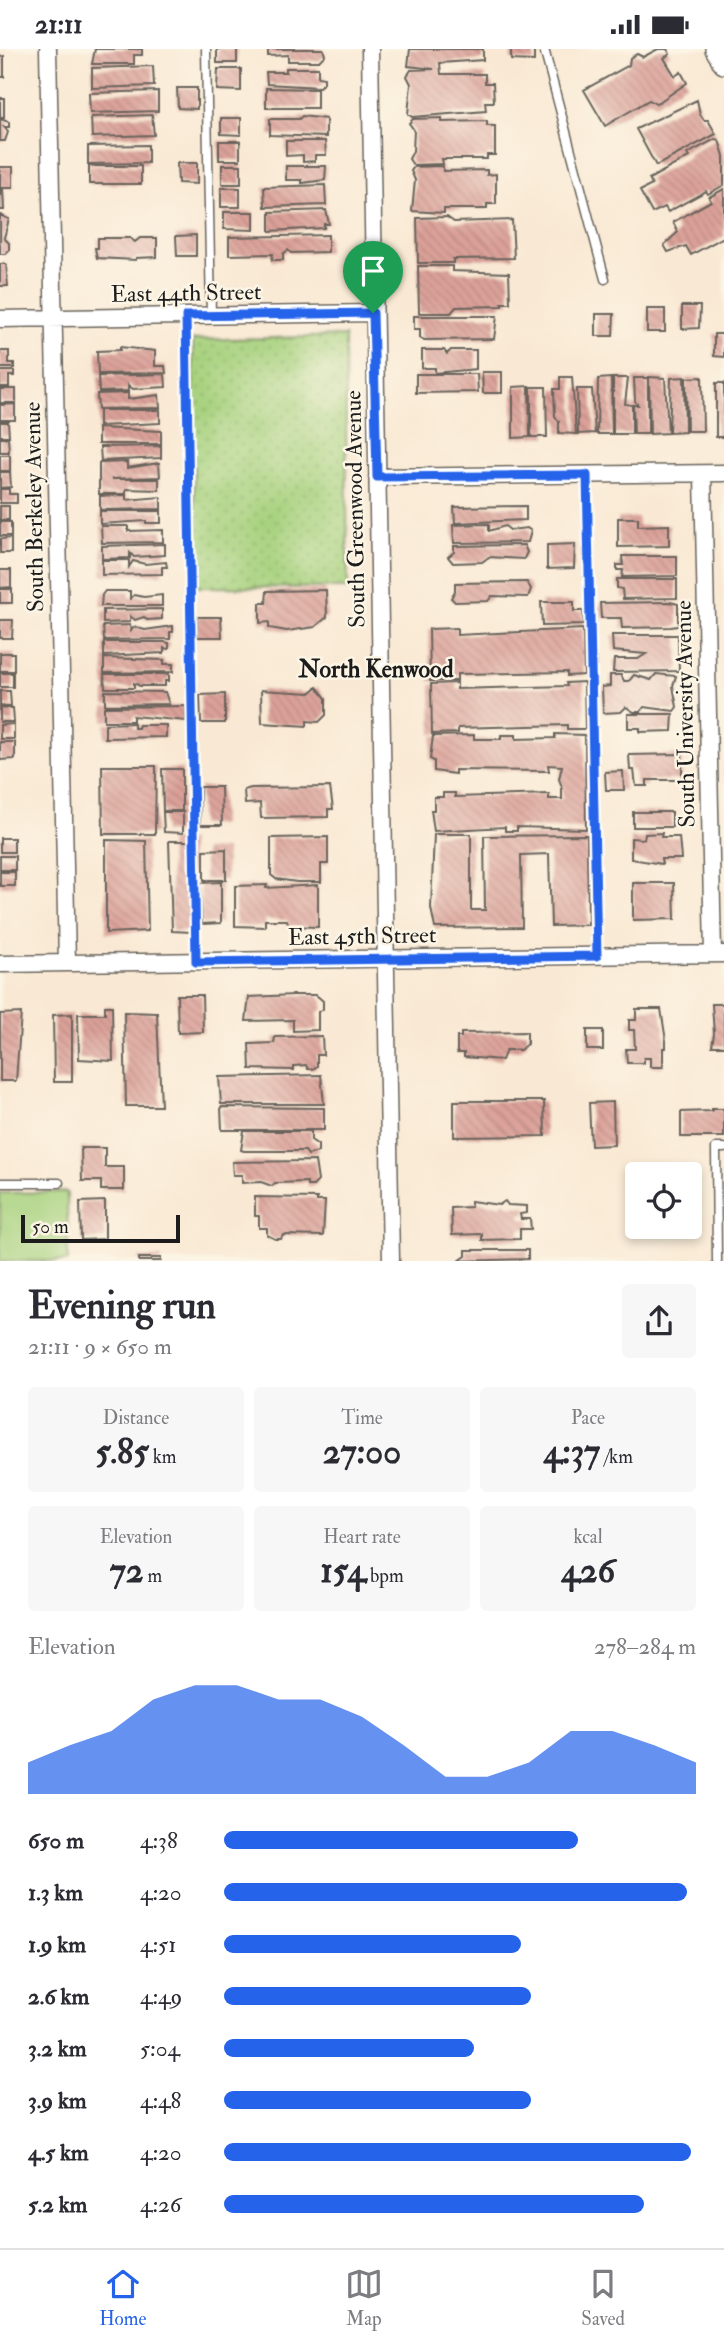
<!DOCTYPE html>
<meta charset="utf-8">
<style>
:root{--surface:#fff;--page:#f7f7f7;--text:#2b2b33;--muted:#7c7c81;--line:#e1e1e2;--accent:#2563eb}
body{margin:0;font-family:"IM FELL Double Pica",serif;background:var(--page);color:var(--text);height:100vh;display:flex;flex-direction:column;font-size:26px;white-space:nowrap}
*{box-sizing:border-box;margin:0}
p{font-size:23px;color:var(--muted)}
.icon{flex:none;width:38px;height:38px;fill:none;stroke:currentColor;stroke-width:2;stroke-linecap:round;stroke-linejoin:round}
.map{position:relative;height:1212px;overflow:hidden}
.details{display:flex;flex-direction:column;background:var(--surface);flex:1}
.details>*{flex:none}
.fabs{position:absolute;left:625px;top:1113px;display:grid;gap:14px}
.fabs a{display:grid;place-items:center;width:77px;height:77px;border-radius:7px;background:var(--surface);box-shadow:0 4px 10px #0003;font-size:35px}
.scale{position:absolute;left:21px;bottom:18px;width:159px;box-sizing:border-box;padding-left:7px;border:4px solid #1c1c1c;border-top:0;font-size:19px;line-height:24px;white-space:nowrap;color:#1c1c1c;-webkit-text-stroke:5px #fcf5e5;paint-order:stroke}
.pin{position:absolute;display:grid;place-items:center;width:60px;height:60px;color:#fff;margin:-72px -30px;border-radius:50% 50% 50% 0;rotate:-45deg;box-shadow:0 0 7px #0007}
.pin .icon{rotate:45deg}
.round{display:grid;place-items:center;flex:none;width:74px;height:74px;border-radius:7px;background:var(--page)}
.head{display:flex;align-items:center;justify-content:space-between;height:119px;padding:0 28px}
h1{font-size:38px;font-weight:800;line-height:52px}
.figures{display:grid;grid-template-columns:repeat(3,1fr);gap:10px;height:119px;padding:7px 28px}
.figures div{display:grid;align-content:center;border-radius:7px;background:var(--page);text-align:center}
.figures b{font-size:35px;font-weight:800}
.figures small{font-size:19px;font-weight:400}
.figures p{font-size:19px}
.chart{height:196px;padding:14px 28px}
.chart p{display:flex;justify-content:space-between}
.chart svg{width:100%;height:126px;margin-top:7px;fill:var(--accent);opacity:.7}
ul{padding:0 28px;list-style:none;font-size:23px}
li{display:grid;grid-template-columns:112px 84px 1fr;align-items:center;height:52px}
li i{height:18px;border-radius:9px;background:var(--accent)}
.status{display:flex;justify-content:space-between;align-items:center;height:49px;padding:0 35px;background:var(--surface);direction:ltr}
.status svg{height:19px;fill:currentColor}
.dock{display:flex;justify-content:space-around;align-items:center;height:98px;border-top:2px solid var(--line);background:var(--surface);font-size:19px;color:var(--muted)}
.dock a{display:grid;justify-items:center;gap:4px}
.dock .on{color:var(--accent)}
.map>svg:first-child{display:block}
.grass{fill:url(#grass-dots);stroke:#61764c;stroke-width:2}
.green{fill:#a6d17d;stroke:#61764c;stroke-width:2}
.building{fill:url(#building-back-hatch)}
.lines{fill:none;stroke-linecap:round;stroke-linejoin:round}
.service-casing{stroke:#69645c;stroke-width:11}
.minor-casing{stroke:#69645c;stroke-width:19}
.tertiary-casing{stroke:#69645c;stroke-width:24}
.service{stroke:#fff;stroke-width:8}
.minor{stroke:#fff;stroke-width:16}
.tertiary{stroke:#fff;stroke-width:21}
.route-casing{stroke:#fff;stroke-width:14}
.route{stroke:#2563eb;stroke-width:9}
.labels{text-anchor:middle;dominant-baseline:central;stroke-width:5;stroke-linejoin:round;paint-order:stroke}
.street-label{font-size:23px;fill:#1c1c1c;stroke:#fcf5e5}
.neighbourhood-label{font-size:24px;font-weight:bold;fill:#1c1c1c;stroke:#fcf5e5}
</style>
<div class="status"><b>21:11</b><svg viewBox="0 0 49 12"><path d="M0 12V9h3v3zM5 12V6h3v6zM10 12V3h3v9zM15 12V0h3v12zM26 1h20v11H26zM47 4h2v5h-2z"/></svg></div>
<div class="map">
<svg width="724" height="1212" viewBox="0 0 724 1212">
<defs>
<pattern id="grass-dots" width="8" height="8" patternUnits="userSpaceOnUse" patternTransform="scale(1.75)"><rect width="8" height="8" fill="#a6d17d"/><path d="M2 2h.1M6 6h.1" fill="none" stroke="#8eb36b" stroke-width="1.8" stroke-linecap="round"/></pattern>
<pattern id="building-back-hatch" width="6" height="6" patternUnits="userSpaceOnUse" patternTransform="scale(1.75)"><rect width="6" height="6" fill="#dba199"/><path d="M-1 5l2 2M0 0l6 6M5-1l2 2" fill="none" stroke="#bb8a83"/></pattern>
</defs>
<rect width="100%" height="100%" fill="#fcf5e5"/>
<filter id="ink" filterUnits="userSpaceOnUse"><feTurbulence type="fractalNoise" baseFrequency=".0143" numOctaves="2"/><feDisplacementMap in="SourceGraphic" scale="14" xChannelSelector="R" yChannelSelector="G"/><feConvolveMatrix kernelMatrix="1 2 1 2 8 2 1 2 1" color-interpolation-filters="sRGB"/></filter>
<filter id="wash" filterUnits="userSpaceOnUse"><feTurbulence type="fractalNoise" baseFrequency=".00686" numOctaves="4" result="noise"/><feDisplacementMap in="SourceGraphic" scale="28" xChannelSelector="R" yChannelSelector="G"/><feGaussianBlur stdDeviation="1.57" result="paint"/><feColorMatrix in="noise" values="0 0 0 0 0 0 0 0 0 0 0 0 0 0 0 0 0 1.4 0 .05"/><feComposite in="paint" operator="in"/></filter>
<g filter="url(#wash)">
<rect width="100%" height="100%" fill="#f9e9d4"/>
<!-- grass -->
<path class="grass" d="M345 287 348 539 195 538 193 291Z"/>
<!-- green -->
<path class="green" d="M67 1143 68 1212H0V1144Z"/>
<g id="blocks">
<!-- building -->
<path class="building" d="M95 0H142V6H134V15H92Z
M217 0H237V14H217Z
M268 0H323L325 6 319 12H288V6L268 7Z
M410 0H483V11L440 14 441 25H485V34H493L494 53H485L486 62 412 68 408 65 411 35 407 27 411 21 434 20 408 17Z
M511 0H534V12L511 11Z
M658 0H667L670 5 664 9 675 27 681 23 687 34 656 55 649 51 605 77 584 41 629 16 630 9 637 5 643 8Z
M4 7V28H0V8Z
M153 17 154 37 92 39V19Z
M286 19H318V28L324 29V34L319 38 267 35 266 23H286Z
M218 20H241V42L217 41Z
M177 39H197V60L178 59Z
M266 39 317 40V59H266Z
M158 42V62L90 64 89 44Z
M0 49H4V69H0Z
M697 51 700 65 704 71H708L716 85 656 117 636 80Z
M152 66 154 86 92 88 91 68Z
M302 67 326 70V88L270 86V70H299Z
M221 69H241V86L221 85Z
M442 69V73L487 72V77H495V106H487V110H442L443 115 413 116 409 110 413 102 414 81 409 74 413 70Z
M0 70 9 73V78H4L8 83 5 92H0Z
M715 90 719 91 724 107V136L708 145 706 142 668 163 665 158 652 164 640 142 652 136 649 130 689 108 687 105Z
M219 92H240V111H219Z
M286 92H325L326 106H315V112L303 113V106L286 107Z
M148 96V114L88 115V97Z
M177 114H197V135L178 134Z
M222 116H241V135H222Z
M89 117H141V135H89Z
M286 117H326L325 131 302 134V131H286Z
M443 117V122L487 121V126L496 125V155H487V160H444V164L412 162 415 131 411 122 414 118Z
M0 118H13V139H0Z
M325 136 326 156 265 158 264 138Z
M221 139H240V158H221Z
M724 140V188L691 206 686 197 668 203 664 196 678 183 673 173 711 152 709 148Z
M0 141H3L4 161H0Z
M326 161 329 175H324V179L270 182V163Z
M224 163H254V181L224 180Z
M0 166 9 170 4 189 9 194V201L5 205H0Z
M447 168 454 173 512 171 514 209 453 210V214H418L417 169Z
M196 186V207H177L176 187Z
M328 186V203L291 204 288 201 283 205V211H272L273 205 229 206V188Z
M98 189H130L135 193 140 189H157V208L136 209V211L97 209 95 199H98Z
M0 215H6L8 237H0Z
M418 217H452V222L509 224 510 254H502V257L456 258 451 264H419Z
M682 257H700L699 279 682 280Z
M647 260H665V283H647Z
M596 265H614L613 287H596Z
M414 267H497L494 290 424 291 420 289V280H414Z
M714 285H724V308L714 307Z
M120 298 155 302V317H165L166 324 98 325 97 302 120 301Z
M422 301H444L447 305 451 301H476V320L435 324V319H422Z
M0 302H9V314H14V319H0Z
M0 322H14V327H9V338H0Z
M482 323H502V344H483Z
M165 325 166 338 133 340 128 336V342L99 343 98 327Z
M416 325H477L478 343 416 344Z
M560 328H572L576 385 559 384V373L555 367 554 340H560Z
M649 328 665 329 668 384 650 385Z
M684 328 685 383 669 384 671 329Z
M702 328 703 382H687L686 329Z
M611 329 612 385H597L598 330Z
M613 329H628L625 355 632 356V385H613Z
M634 329H648V385H634L633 356H638L635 352Z
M716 334H724V388H716Z
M529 337 530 388 513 389V338Z
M531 338H546L547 388H531Z
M0 340H16V354H0Z
M577 340H592L595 384 578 385Z
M128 344V350L159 346 160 359 98 360 97 345Z
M15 355V371H0V356Z
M99 361H160V374L99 377Z
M0 373H8L9 387H0Z
M98 379 161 382V395H98Z
M0 389H8L9 403H0Z
M161 397V409L101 412 100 398Z
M0 406H10V422H0Z
M127 413V419L159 414 160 428 111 430H159V441L126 440V445H99V414Z
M0 423H10L11 438 0 439Z
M0 440H9V445H17V454H0Z
M126 446V451L161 448V460L100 461V447Z
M0 457H9V471H0Z
M526 457V471L455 474 454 458Z
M100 462H161V474H146V472L100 475Z
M618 469H638V477L669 476V497L618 498Z
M0 473H11V487H0Z
M489 475V482L505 477 510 481 527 479 531 482 528 493 454 494 453 476Z
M101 477H128V482L163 481V493L102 494Z
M11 489V504H0V490Z
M165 495V506L134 508 130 504V509L102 510V497Z
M575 495 574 519 547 520V496Z
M524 496 527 503 524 510 489 508 482 513 453 514 448 508 454 503V497Z
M622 507H677V527L622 528 623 521H617V516H623Z
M102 511H129V518L133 512 145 515 166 513 167 518H162V525L102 526Z
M0 521H11V538L0 539Z
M617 530H677V549L623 550 622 540 617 539Z
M527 533 531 540 528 548 492 547 488 552 455 553 451 549 455 542V534Z
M0 540H12V554H0Z
M326 541 327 568 315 578 287 582 269 579V573L260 574V554H266L267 542Z
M105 542H130V550L134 546 144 548 162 546V557H101L102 546Z
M541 553H574V562H583L584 576 542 577Z
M670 553 678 555V577L671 578 622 579 621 569H601L600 554Z
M162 560V570L147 571 144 568 135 571 130 567V573L103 574V561Z
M197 568H221L222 588H197Z
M0 571H13L12 589H0Z
M130 576 131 582 134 578 145 581 173 577V583H170V590L104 591 103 577Z
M457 579V586L583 580 584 626 567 627V623L457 625V632H430L429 580Z
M612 586H678L679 622 613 623 614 610H638L646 605 613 602Z
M104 593H165L169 594V600L164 599V604L104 607Z
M0 604H14V622H0Z
M104 609 164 611V615H173V623L104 624Z
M0 624H13V638H0Z
M104 625H169V632H165V637H140L134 634V639H105Z
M656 625 676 627 673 637 677 658 674 662 644 658 640 663H634L626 658 621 663 603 664 602 638 610 637V626H621L624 632H629L634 626 651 631Z
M584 633 585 680H567V676L458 679V684L432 685 431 635 457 634V640L567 637 566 634Z
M317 638 326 649V666L319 673 307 672V677L262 674 261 641 310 644Z
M0 642H10L11 657H0Z
M105 642 165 643 169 655 105 656Z
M225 645V674H201L200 646Z
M186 657V672L133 667V672H104V658Z
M0 659H13L14 673H0Z
M628 665H673L672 682 640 683V679H628Z
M134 674V679H138L139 676H166V688L105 689V675Z
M14 675V690H0V676Z
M555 685 585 686 586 780 517 778V782H505V778L434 782 431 761H434V748H443V744H455V748L549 745V750H562V738L559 730 562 717 548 716 549 722 455 721V725L434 722V712L430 710 433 687 474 686V690H501V686H516V690L555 689Z
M0 693H15V710L0 711Z
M682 705V731H647V737H636L634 721H630L629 706Z
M102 717H156L155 785H103Z
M162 720H182V762H163Z
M623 722 624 741H606L605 723Z
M200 738H221L222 776H200Z
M330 738 333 760H328V768L261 769 260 754 245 755 244 741 251 739Z
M163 763H183V784L164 783Z
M633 763H672V778H633Z
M662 784 661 788H679L681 810H661L662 815 631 810V789L644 790 645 785Z
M434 785H471V861H485L484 787 587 786 588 876 551 877 549 805 521 806 522 878 435 879 431 859Z
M328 788V815H321V833H297L276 830 271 826V789Z
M0 789H14V803H0Z
M106 791 146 792 148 882 106 884Z
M169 792H190L191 883 172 882Z
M226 800V831H204V801Z
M0 807H15V821H0Z
M0 823H15V837H0Z
M221 833V874L202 875 200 834Z
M633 834H674L675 870 633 871Z
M267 836 266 839 318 836V878L289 877 287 871H265V878L235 877V837Z
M177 946H202L203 983 178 984Z
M294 946H316L323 952V960L318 963V981L293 982V971L246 972 249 948Z
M712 955H724V997H712L714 985Z
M105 957H112L113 1012 79 1010 78 965H105Z
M636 960H661L666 992V999H663V1018H650V1009H644V1014H627L626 1000H635L634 981H629V971H636Z
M124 963 157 964 161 1057H126Z
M21 964 16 1032H0V965Z
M72 965V1033H54L53 966Z
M587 981H603V1001H587Z
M527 983V995L520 1001H506L502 1011 464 1008V1004H457V988H461V984Z
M322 987 323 1006H317V1017L313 1020H308L306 1016 294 1017V1021L250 1020 249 995 274 994 275 988Z
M321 1026 324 1055H221L219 1028Z
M454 1052H544L545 1087 454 1088Z
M613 1053 614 1096 591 1097 589 1054Z
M221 1058 324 1059V1081H222Z
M712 1060H724V1088H681V1063L712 1062Z
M244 1082H311V1091L318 1096V1103L308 1106 305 1102H244L241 1101Z
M81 1099H105V1118H124V1141H101V1132H82Z
M315 1112 318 1132 313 1137H307V1133L275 1134 272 1137 261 1133 242 1134V1126H233L232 1113Z
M255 1148 317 1149V1152H325L323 1187 283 1186 281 1190H275L267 1186V1179H259V1167H255Z
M105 1152V1190L81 1191 80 1153Z
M471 1152 499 1156 505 1152 508 1156 527 1157V1164L520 1165 521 1170H530L531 1180H520V1190L482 1191V1185L452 1186 451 1159 471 1158Z
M466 1201H528V1210L459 1212 466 1207Z
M139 1209H161V1212H139Z"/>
</g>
</g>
<g filter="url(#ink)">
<use href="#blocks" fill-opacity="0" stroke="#69645c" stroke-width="2"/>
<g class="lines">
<!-- service casing -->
<g class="service-casing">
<path id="service" d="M206 0 211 266
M544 0 605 230
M186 267 196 913
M587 426 597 907
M0 1134H59
M717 1212 716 1099H724"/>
</g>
<!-- minor casing -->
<g class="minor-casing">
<path id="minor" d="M48 0 67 914
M370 0 391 1212
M0 270 373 264
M703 425 713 905
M377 428 724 424
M0 915 724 905"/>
</g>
<!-- tertiary casing -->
<g class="tertiary-casing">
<path id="tertiary" d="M716 0 724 14"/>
</g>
<!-- service -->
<use href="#service" class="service"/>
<!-- minor -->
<use href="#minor" class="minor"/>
<!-- tertiary -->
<use href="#tertiary" class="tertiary"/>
</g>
</g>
<g class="lines" filter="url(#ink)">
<!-- route casing -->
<g class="route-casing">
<path id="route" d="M373 264 377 428 587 426 597 907 196 913 186 267Z"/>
</g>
<!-- route -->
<use href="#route" class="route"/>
</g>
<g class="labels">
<!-- street labels -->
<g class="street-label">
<text transform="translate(186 244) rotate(-1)">East 44th Street</text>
<text transform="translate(34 458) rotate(-91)">South Berkeley Avenue</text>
<text transform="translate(355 460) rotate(-91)">South Greenwood Avenue</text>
<text transform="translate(685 665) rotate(-91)">South University Avenue</text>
<text transform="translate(362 887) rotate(-1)">East 45th Street</text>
</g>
<!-- neighbourhood labels -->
<g class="neighbourhood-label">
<text x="376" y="620">North Kenwood</text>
</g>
</g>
</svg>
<div class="fabs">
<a><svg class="icon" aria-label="locate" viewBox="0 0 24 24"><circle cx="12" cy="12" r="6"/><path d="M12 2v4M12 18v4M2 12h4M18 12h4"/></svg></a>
</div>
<div class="scale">50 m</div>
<div class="pin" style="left:373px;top:264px;background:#1e9e55"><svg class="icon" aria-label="arrive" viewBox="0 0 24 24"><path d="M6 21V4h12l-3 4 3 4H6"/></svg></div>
</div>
<section class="details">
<div class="head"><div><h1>Evening run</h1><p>21:11 · 9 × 650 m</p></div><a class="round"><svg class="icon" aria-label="share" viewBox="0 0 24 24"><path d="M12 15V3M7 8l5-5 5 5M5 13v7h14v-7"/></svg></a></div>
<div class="figures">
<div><p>Distance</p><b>5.85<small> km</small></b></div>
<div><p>Time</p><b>27:00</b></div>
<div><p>Pace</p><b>4:37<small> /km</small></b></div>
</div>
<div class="figures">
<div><p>Elevation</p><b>72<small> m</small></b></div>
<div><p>Heart rate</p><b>154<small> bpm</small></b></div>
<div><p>kcal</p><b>426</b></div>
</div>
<div class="chart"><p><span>Elevation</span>278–284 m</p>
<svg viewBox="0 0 160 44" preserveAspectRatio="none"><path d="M0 44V33L10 27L20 22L30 11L40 6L50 6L60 11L70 11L80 17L90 27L100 38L110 38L120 33L130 22L140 22L150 27L160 33V44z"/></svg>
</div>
<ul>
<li><b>650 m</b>4:38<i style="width:75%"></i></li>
<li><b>1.3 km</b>4:20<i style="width:98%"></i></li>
<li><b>1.9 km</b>4:51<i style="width:63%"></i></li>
<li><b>2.6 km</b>4:49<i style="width:65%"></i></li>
<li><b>3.2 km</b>5:04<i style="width:53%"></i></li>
<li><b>3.9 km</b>4:48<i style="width:65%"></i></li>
<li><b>4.5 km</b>4:20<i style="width:99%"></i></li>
<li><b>5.2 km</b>4:26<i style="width:89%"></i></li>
</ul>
</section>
<nav class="dock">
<a class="on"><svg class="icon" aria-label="home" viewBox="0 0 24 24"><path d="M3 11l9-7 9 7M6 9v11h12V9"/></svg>Home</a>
<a><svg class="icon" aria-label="map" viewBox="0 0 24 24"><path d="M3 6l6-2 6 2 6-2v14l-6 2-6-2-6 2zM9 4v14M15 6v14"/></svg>Map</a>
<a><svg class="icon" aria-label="saved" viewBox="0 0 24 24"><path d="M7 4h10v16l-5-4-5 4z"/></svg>Saved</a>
</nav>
